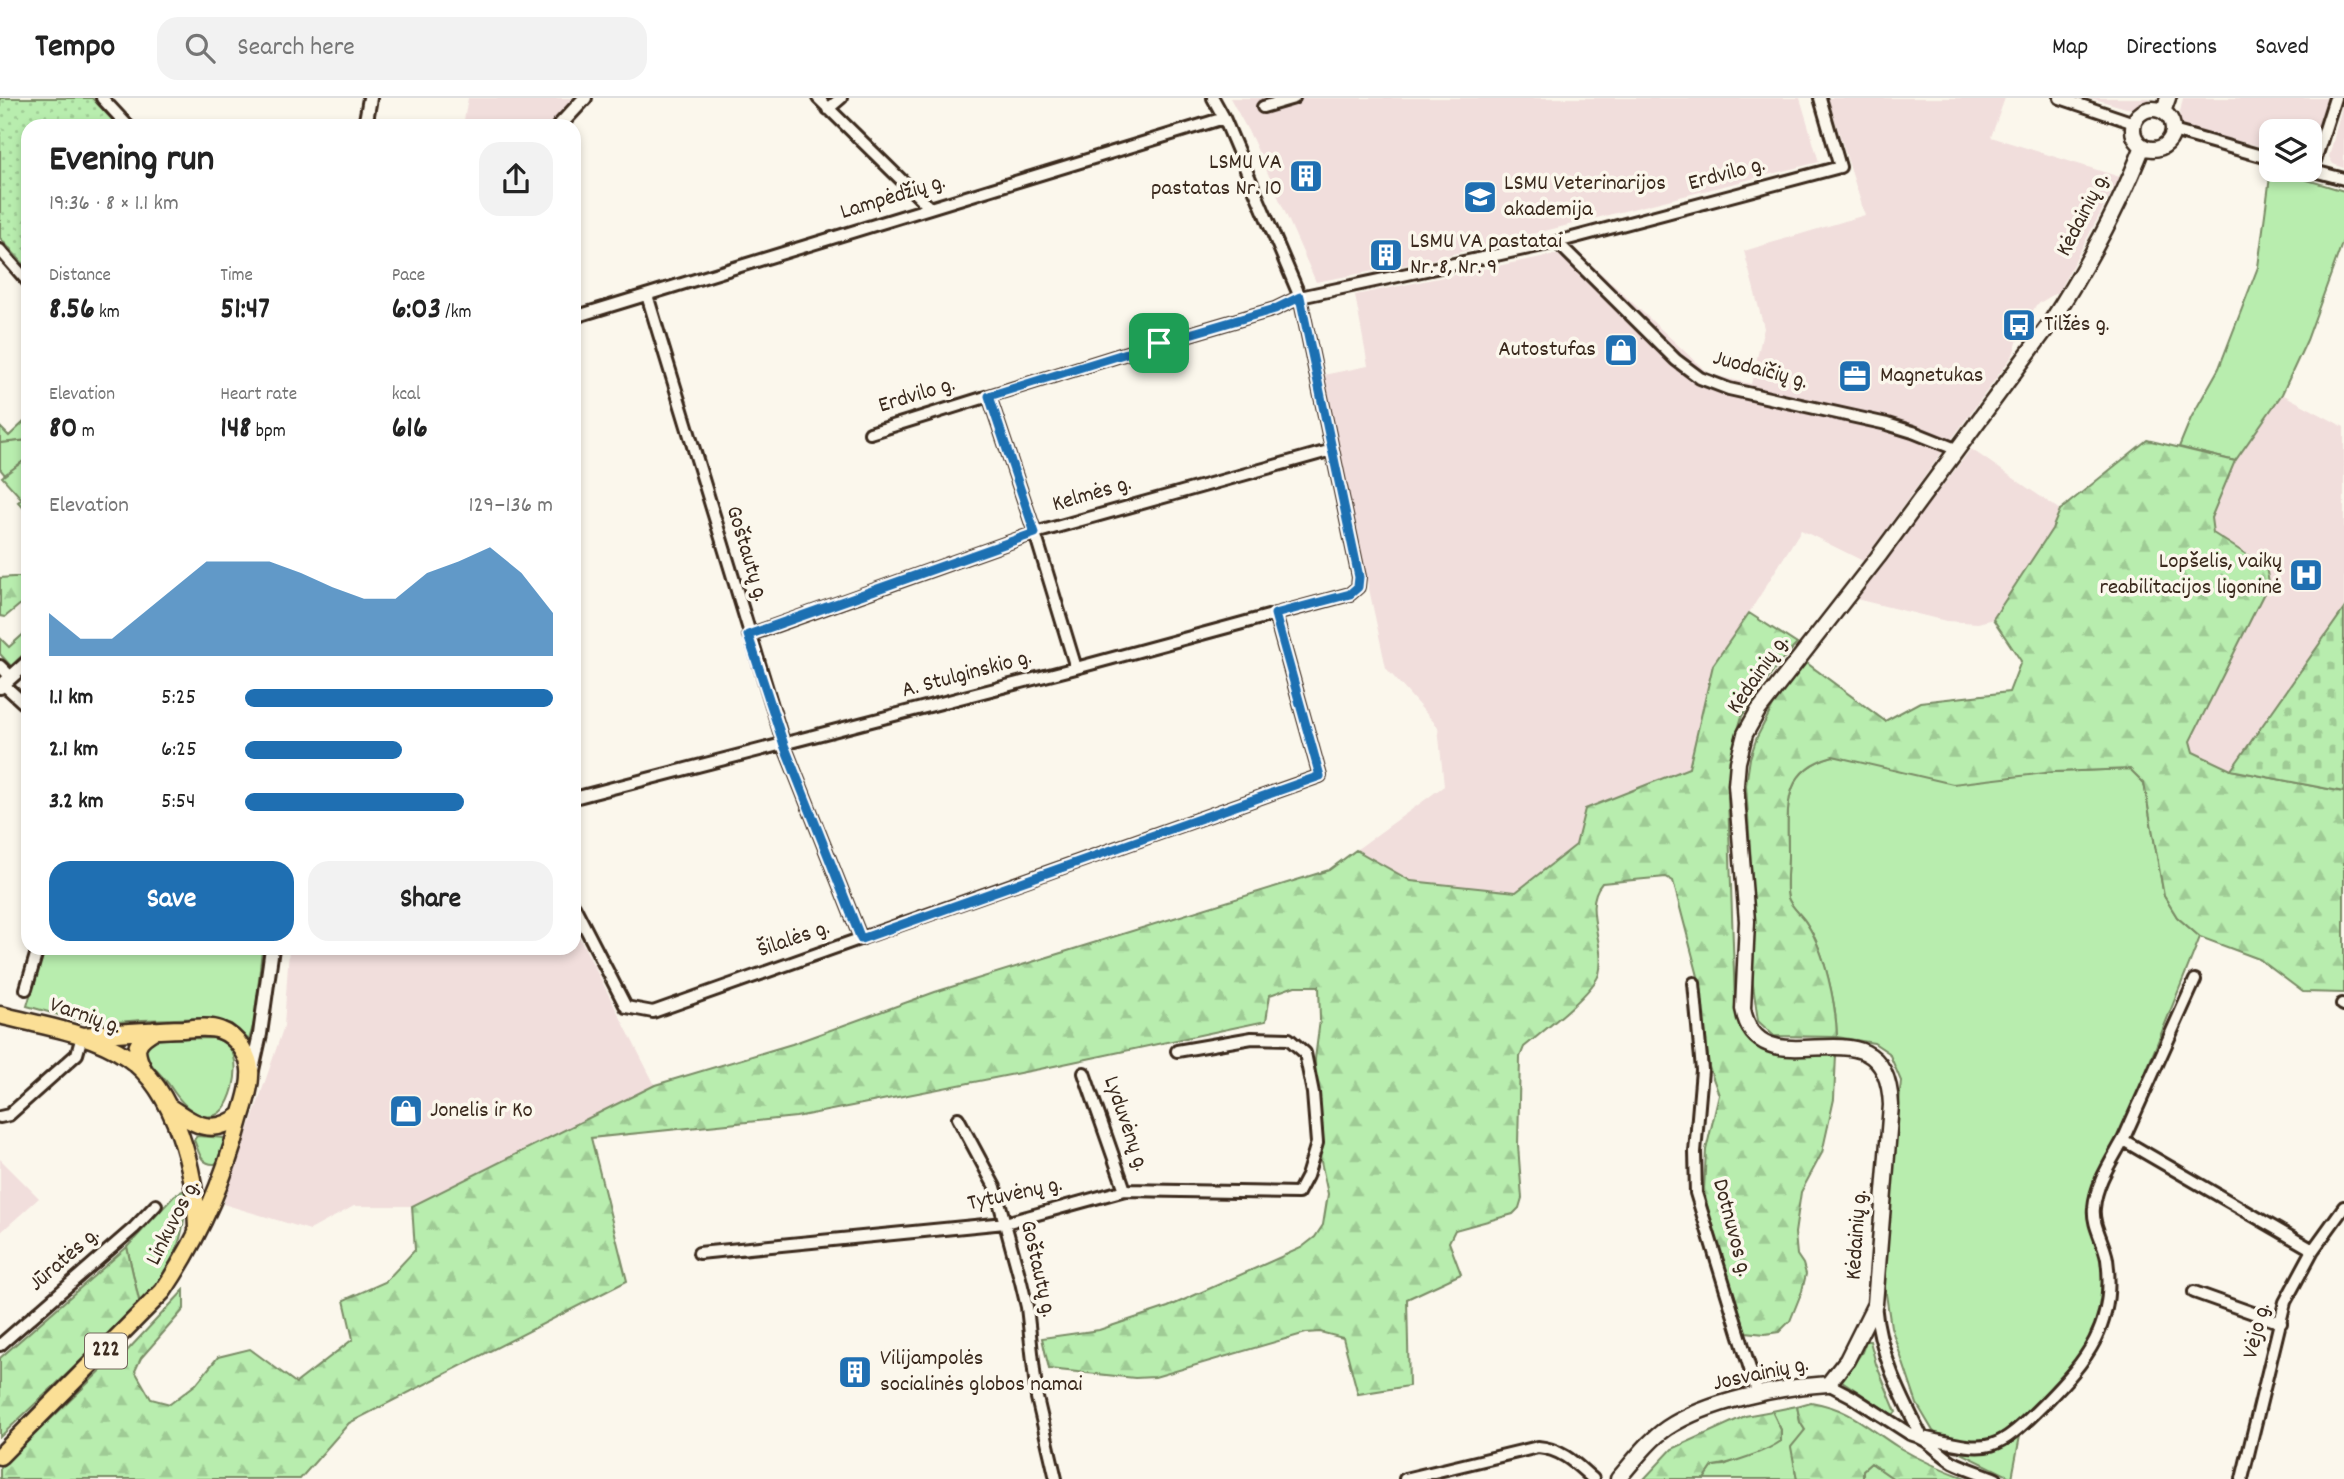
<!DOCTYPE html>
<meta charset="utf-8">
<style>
:root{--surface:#fff;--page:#f2f2f2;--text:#222;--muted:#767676;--line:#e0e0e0;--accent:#1f6fb2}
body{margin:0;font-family:Dekko,sans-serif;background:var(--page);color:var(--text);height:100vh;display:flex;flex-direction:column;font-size:26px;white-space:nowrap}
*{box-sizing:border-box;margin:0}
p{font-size:23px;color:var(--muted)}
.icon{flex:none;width:38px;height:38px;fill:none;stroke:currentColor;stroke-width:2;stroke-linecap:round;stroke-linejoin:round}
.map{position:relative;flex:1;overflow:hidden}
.drawer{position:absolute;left:21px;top:21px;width:560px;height:836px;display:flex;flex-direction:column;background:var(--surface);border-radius:21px;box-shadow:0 4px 10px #0003}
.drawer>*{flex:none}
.controls{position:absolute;left:2259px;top:21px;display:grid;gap:14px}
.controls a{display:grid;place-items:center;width:63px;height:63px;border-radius:14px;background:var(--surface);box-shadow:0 4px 10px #0003;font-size:35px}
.pin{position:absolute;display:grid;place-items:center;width:60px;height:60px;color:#fff;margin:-30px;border-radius:14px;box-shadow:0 4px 10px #0006}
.round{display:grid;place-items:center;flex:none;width:74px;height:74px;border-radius:21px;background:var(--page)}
.summary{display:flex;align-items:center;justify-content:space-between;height:119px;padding:0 28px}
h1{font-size:38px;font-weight:700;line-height:52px}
.figures{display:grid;grid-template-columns:repeat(3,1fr);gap:10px;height:119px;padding:7px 28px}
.figures div{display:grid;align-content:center}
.figures b{font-size:30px;font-weight:700}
.figures small{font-size:19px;font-weight:400}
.figures p{font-size:19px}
.chart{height:196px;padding:14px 28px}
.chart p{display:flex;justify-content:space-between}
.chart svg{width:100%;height:126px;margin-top:7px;fill:var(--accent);opacity:.7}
.primary-button{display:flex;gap:14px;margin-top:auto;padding:14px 28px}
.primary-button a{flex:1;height:80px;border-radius:21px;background:var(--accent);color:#fff;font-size:28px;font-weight:700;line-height:80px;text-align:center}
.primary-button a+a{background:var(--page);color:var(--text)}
ul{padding:0 28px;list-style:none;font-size:23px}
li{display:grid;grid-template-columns:112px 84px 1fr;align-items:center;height:52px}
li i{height:18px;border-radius:9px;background:var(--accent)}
header{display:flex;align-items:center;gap:42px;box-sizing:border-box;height:98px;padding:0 35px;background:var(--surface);border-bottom:2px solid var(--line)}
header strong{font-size:33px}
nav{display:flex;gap:38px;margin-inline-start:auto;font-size:24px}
.search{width:490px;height:63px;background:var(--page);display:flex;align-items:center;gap:18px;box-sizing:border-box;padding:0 24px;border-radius:21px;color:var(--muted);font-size:26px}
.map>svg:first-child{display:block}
.built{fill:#f1dedc}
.grass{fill:#b8edae;stroke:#7a8c66;stroke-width:2}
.forest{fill:url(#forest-firs);stroke:#7a8c66;stroke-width:2}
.cemetery{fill:url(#cemetery-stones);stroke:#7a8c66;stroke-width:2}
.park{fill:url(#park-dots);stroke:#7a8c66;stroke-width:2}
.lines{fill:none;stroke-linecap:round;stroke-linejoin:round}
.minor-casing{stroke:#3b2a1e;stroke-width:16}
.tertiary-casing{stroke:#3b2a1e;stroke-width:18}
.secondary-casing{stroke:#3b2a1e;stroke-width:19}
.primary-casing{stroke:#3b2a1e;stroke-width:21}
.minor{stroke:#fbf7ec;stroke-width:10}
.tertiary{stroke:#fbf7ec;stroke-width:12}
.secondary{stroke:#fbf7ec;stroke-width:14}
.primary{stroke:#fbdf96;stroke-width:16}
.route-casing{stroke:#fff;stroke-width:14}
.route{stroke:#1f6fb2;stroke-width:9}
.labels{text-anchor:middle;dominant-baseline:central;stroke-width:7;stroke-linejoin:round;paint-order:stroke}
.shield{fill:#fbf7ec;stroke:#75685c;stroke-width:2}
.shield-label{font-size:21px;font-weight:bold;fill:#3b2a1e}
.poi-label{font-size:23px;fill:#3b2a1e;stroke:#fbf7ec;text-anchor:start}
.street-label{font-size:23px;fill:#3b2a1e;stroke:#fbf7ec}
</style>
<header>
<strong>Tempo</strong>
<div class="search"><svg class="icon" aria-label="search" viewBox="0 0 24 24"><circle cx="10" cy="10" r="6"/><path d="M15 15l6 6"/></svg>Search here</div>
<nav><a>Map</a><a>Directions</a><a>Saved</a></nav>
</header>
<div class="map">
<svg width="2344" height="1381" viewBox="0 0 2344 1381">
<defs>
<pattern id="forest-firs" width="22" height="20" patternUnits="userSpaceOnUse" patternTransform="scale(1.75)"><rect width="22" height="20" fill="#b8edae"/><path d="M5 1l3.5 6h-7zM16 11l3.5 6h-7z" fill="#9fcb95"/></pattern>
<pattern id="cemetery-stones" width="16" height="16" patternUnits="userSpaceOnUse" patternTransform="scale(1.75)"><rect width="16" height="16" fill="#b8edae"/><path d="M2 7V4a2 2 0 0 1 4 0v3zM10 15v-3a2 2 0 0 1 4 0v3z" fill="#9fcb95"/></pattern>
<pattern id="park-dots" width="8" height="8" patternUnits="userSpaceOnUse" patternTransform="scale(1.75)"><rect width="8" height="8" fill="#b8edae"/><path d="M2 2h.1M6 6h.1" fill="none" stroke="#9fcb95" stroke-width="1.8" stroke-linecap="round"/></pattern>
</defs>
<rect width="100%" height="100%" fill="#fbf7ec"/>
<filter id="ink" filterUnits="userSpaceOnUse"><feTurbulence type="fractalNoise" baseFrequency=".0143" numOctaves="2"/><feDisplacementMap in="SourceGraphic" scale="14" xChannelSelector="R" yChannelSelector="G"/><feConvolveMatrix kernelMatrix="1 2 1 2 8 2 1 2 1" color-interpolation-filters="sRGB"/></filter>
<g filter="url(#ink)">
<!-- built -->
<path class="built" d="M468 0H574L548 28H470L464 22Z
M1230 0H1800L1819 64 1421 164 1316 184 1253 42Z
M1828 0H2005L1991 39 2120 79 2058 194 2036 207 2019 238 2013 257 1863 463 1801 432 1749 515 1713 567 1689 670 1585 711 1576 747 1516 794 1411 783 1356 752 1444 688 1438 629 1386 570 1323 277 1368 268 1355 197 1576 152 1709 276 1751 286 1764 230 1744 153 1865 117Z
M2091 0H2151L2137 11 2126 10Z
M2183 0H2327L2314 46 2310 51V33H2272L2271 51 2186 30 2178 23Z
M2344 1V70L2333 66 2329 59Z
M2282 296 2344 329V511L2231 672 2193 654 2190 643 2262 499 2265 469 2213 435 2211 420 2235 363Z
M1971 351 2060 412 2052 431 1993 521 1978 525 1946 523 1856 501Z
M574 829 655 987 412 1108H354L310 1132 223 1106 284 928 289 851 574 850Z
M0 1061 39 1100 0 1135Z"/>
<!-- grass -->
<path class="grass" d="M2271 71 2344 93V140L2307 242 2282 296 2235 363 2179 349 2191 320 2219 270 2258 169Z
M28 342V365L26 362 5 377 0 371V345Z
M28 532V552L11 568 0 556V540L9 549Z
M1833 658 2054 674 2130 671 2144 685 2164 798 2177 819 2200 839 2122 1033 2092 1091 2089 1112 2104 1166V1185L2095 1234 2086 1254 2024 1317 2012 1380 1959 1354 1933 1333 1917 1306 1891 1229 1884 1183 1901 983 1889 955 1874 945 1837 939C1836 906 1825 854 1807 826 1802 817 1791 809 1788 800 1785 788 1788 769 1788 757 1788 712 1780 672 1833 658Z
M44 851H262L255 921 249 942 231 926 210 920 142 922 91 926 27 908Z
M211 940C238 944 238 969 233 990 220 1037 189 1018 170 988 161 975 145 964 142 949L153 941Z
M197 1038 225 1040 218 1063 215 1066C200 1067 199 1053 194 1042Z
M186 1091C186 1145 173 1165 140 1207L127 1149 175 1097Z
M1866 1243H1870L1876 1266 1896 1314 1893 1317 1842 1283 1862 1254Z
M1797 1308 1800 1324 1805 1332C1795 1349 1792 1362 1797 1381H1704L1713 1368 1724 1367 1781 1343V1332L1772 1313Z
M1871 1365 1894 1381H1863V1372Z"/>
<!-- forest -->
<path class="forest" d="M28 320V342L0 345V329L9 338Z
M2147 342 2235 363 2211 420 2213 435 2266 469 2269 485 2190 643 2193 654 2231 672 2344 694V895L2303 894 2259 861 2200 839 2177 819 2164 798 2144 685 2130 671 2054 674 1953 686 1833 658C1780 672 1788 712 1788 757 1788 768 1785 790 1788 800 1791 809 1802 817 1807 826 1825 854 1836 905 1837 939L1774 938 1758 923 1752 880V781L1746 687 1750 660 1757 639 1774 606 1804 563 1885 623 1920 604 2009 594 2021 563 1993 521 2052 431 2060 412Z
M26 361 28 365V415L18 404 22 401 2 379Z
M13 479H28V500L5 519 0 518V480Z
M1749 515 1797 546 1780 564 1742 618 1733 649 1728 699 1735 905C1754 969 1779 955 1836 957L1834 1001 1822 1055 1801 1094 1795 1135 1797 1157 1803 1166 1806 1176 1802 1193 1790 1223 1779 1234 1765 1236 1746 1234 1710 1121 1704 1093 1706 1052 1719 997 1709 969 1700 886 1673 783 1666 779 1602 785C1581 809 1607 847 1599 876 1593 895 1542 934 1524 949L1520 959 1518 1047 1522 1100 1519 1110 1513 1116 1455 1132 1449 1144 1461 1176 1407 1201 1409 1288 1358 1296 1343 1240 1320 1234 1306 1235 1155 1279 1135 1280 1049 1271 1042 1240 1099 1232 1168 1209 1301 1150 1315 1139 1323 1127 1328 1096 1317 1045 1315 961 1320 922 1319 888H1295L1270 897 1266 923 1040 971 796 1019 591 1040 627 1183 349 1325 300 1381H0V1370L117 1257 125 1255 184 1192V1211L141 1260 135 1273 151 1301 170 1306 196 1286 218 1259 250 1251 296 1285 353 1241 344 1202 385 1184 415 1152 412 1108 655 987 792 946 935 894 1329 772 1356 752 1411 783 1516 794 1576 747 1585 711 1689 670 1713 567Z
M127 1149 140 1207 0 1339V1260Z
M1811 1304C1851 1311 1865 1328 1898 1349 1920 1362 1943 1372 1968 1381H1894L1871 1365 1863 1372V1381H1797L1791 1349 1805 1332 1800 1324 1797 1308Z
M1772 1313 1781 1332V1343C1768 1353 1730 1366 1713 1368L1704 1381H1644L1672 1351 1745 1318Z"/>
<!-- cemetery -->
<path class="cemetery" d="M2344 511V694L2231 672Z"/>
<!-- park -->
<path class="park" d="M0 0H92L118 28H28V171L0 140Z"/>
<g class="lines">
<!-- minor casing -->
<g class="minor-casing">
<path id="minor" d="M102 0 128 28
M818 0 930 110
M2060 0 2134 25
M1263 9 1294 0
M828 11 841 0
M2173 33 2272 61
M2310 72 2344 81
M2312 72 2335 0
M1557 144 1676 262 1700 280 1729 291 1887 326 1913 334 1958 352
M0 152 28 184
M647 197 784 647 861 841
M574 219 1224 20
M989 298 1035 435 1076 570
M870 335 1159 245 1275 211 1300 199 1557 144 1840 69 1820 0
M749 537 1035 435 1332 352
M0 568 11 579
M3 586 28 609
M574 700 1076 570 1350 496 1358 489 1359 479 1300 199 1224 20 1213 0
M574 808 626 909 653 914 1320 678 1275 516
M2195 882 2123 1042 2313 1152
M1694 885 1702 972 1695 1054 1696 1095 1758 1297
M26 891 38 850
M2342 906 2344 907
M1084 975 1125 1092
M0 1019 9 1017 77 956 82 938
M958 1020 995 1089 1021 1184 1027 1209 1037 1300 1056 1381
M699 1155 1005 1125 1125 1092 1298 1095 1307 1078 1317 1045 1313 995 1305 955 1289 941 1252 940 1177 953
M2194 1194 2281 1225
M1875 1206C1879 1254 1900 1296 1922 1339 1991 1354 1993 1357 2044 1306 2087 1262 2116 1228 2107 1161 2104 1144 2092 1127 2094 1110 2096 1085 2111 1064 2123 1042
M0 1247 134 1130 156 1107
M1828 1286 1851 1298 1910 1336C1928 1340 1938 1355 1953 1364 1967 1371 1982 1375 1996 1381
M1405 1381 1538 1349C1562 1351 1576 1366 1593 1381
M2242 1381 2285 1204 2313 1152 2344 1109"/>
</g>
<!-- tertiary casing -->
<g class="tertiary-casing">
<path id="tertiary" d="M365 28 370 0
M559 28 585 0
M0 589 28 564
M252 972 260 936 272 850"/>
</g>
<!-- secondary casing -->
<g class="secondary-casing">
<path id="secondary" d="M2133 31a20 20 0 1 1 40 0a20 20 0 1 1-40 0Z
M2163 14 2168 0
M1618 1381C1633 1364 1648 1343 1667 1330 1708 1303 1779 1289 1828 1286L1847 1262 1875 1206 1891 1007C1886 892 1760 1000 1743 911L1747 823 1736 687 1738 664 1745 636 1758 613 1878 459 2049 227C2085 171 2119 110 2143 48"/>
</g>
<!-- primary casing -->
<g class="primary-casing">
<path id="primary" d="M0 917C42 928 90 934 127 959 176 992 196 1075 197 1131
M143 971C133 951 135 943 155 932
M169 1009C196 1027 212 1039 241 1017
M0 1358 163 1193C198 1141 223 1085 239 1025 243 1010 250 993 250 978 252 960 237 938 220 932 209 928 195 930 183 931 149 932 116 935 82 938"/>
</g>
<!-- minor -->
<use href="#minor" class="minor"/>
<!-- tertiary -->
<use href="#tertiary" class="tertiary"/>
<!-- secondary -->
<use href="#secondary" class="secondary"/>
<!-- primary -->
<use href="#primary" class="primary"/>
</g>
</g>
<g class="lines" filter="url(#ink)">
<!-- route casing -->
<g class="route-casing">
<path id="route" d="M1300 199 1359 479 1358 489 1350 496 1275 516 1320 678 861 841 784 647 748 537 1035 435 989 298 1159 245 1275 211Z"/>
</g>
<!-- route -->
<use href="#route" class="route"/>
</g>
<!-- icons -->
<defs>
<g id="building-square" transform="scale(1.75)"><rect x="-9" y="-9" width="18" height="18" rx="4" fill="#1f6fb2" stroke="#fbf7ec"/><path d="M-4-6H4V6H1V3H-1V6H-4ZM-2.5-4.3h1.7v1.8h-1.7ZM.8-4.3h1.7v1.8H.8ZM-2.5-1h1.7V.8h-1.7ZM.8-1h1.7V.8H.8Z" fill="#fff"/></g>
<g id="university-square" transform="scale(1.75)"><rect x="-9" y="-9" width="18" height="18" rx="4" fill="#1f6fb2" stroke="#fbf7ec"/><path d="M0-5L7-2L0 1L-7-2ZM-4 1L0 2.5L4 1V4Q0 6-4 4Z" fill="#fff"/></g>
<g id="bus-square" transform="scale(1.75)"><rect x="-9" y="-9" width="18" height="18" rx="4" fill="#1f6fb2" stroke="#fbf7ec"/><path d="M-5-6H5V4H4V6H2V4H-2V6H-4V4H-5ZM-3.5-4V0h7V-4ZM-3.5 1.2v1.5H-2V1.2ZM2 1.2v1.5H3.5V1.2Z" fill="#fff"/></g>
<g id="shop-square" transform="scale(1.75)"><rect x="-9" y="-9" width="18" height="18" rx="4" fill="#1f6fb2" stroke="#fbf7ec"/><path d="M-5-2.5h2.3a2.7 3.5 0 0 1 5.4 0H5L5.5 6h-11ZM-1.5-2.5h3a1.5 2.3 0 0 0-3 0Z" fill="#fff"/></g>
<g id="office-square" transform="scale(1.75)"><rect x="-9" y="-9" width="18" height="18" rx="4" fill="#1f6fb2" stroke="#fbf7ec"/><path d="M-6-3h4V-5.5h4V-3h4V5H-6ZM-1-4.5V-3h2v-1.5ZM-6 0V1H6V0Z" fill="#fff"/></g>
<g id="hospital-square" transform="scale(1.75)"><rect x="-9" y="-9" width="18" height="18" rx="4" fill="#1f6fb2" stroke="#fbf7ec"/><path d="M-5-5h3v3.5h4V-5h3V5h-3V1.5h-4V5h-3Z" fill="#fff"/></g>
</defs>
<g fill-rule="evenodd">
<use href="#building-square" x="1306" y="78"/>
<use href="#university-square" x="1480" y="99"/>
<use href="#building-square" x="1386" y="157"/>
<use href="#bus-square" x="2019" y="227"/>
<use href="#shop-square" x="1621" y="252"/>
<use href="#office-square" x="1855" y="278"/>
<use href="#hospital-square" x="2306" y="477"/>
<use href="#shop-square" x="406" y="1013"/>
<use href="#building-square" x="855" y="1274"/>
</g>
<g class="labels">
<!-- shield labels -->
<rect class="shield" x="85" y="1235.5" width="42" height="35" rx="5"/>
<g class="shield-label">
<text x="106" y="1253">222</text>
</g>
<!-- poi labels -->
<g class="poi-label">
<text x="1282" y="65" text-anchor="end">LSMU VA<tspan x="1282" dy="26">pastatas Nr. 10</tspan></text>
<text x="1504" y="86">LSMU Veterinarijos<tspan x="1504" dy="26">akademija</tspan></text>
<text x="1410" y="144">LSMU VA pastatai<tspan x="1410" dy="26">Nr. 8, Nr. 9</tspan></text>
<text x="2044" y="227">Tilžės g.</text>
<text x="1596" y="252" text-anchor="end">Autostufas</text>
<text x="1880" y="278">Magnetukas</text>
<text x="2282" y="464" text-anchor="end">Lopšelis, vaikų<tspan x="2282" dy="26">reabilitacijos ligoninė</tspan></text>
<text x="430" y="1013">Jonelis ir Ko</text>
<text x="880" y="1261">Vilijampolės<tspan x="880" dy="26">socialinės globos namai</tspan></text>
</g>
<!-- street labels -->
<g class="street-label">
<text transform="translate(1727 77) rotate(-15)">Erdvilo g.</text>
<text transform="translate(893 100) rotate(-17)">Lampėdžių g.</text>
<text transform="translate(2084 117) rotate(-63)">Kėdainių g.</text>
<text transform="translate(1760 273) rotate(15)">Juodaičių g.</text>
<text transform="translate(917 298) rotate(-17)">Erdvilo g.</text>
<text transform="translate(1092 397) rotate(-16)">Kelmės g.</text>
<text transform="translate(746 456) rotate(73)">Goštautų g.</text>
<text transform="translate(967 577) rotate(-15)">A. Stulginskio g.</text>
<text transform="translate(1759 577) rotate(-55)">Kėdainių g.</text>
<text transform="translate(794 842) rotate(-19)">Šilalės g.</text>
<text transform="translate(85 919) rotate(19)">Varnių g.</text>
<text transform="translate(1125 1026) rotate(71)">Lyduvėnų g.</text>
<text transform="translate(1015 1097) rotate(-12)">Tytuvėnų g.</text>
<text transform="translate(174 1125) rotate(-63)">Linkuvos g.</text>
<text transform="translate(1731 1130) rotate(75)">Dotnuvos g.</text>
<text transform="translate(1858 1137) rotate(-86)">Kėdainių g.</text>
<text transform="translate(65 1162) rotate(-41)">Jūratės g.</text>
<text transform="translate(1037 1171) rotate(77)">Goštautų g.</text>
<text transform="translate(2258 1233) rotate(-76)">Vėjo g.</text>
<text transform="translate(1761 1277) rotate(-12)">Josvainių g.</text>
</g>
</g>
</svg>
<div class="controls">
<a><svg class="icon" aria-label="layers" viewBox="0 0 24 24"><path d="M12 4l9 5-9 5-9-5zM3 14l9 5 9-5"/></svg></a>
</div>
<div class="pin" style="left:1159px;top:245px;background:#1e9e55"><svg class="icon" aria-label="arrive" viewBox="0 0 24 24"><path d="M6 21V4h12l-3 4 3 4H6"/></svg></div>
<section class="drawer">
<div class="summary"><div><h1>Evening run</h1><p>19:36 · 8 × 1.1 km</p></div><a class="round"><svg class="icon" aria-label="share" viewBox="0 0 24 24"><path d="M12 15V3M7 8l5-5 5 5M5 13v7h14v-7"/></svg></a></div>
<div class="figures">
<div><p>Distance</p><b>8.56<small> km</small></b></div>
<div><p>Time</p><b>51:47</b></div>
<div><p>Pace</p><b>6:03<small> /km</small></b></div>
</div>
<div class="figures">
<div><p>Elevation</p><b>80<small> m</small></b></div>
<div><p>Heart rate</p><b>148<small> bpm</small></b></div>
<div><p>kcal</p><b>616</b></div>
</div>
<div class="chart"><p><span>Elevation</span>129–136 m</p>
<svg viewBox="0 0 160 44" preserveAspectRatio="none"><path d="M0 44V29L10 38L20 38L30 29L40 20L50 11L60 11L70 11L80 15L90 20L100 24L110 24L120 15L130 11L140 6L150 15L160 29V44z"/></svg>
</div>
<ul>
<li><b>1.1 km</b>5:25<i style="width:100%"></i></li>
<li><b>2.1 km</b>6:25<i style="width:51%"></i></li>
<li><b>3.2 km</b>5:54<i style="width:71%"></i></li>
</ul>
<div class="primary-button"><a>Save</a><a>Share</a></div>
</section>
</div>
